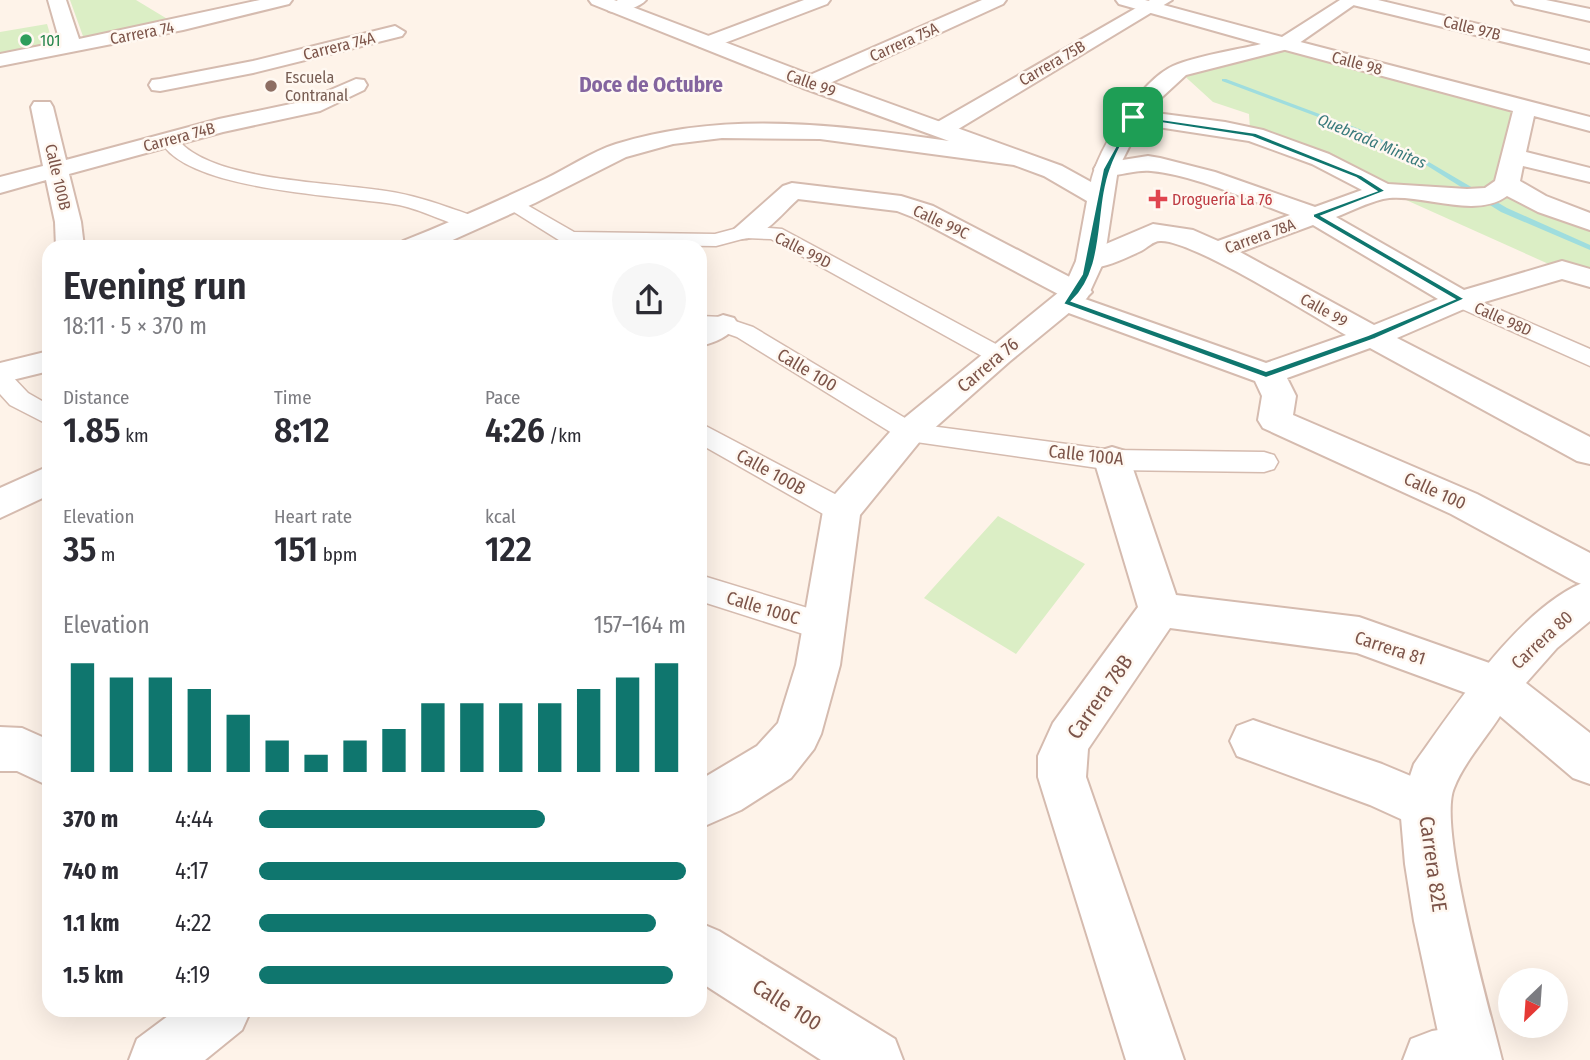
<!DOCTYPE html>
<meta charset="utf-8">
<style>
:root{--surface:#fff;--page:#f7f7f7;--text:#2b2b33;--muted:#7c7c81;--accent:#0f766e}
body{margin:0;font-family:"Fira Sans Condensed",sans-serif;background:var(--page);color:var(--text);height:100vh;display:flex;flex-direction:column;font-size:26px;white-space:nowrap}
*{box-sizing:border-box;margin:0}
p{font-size:23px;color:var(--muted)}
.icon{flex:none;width:38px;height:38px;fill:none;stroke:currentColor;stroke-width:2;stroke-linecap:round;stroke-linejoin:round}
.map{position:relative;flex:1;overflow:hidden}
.details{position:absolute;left:42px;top:240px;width:665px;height:777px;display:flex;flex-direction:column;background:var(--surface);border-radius:21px;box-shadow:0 7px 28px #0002}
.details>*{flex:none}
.needle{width:46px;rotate:205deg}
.tools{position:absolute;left:1498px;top:968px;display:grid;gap:14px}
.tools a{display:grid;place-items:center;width:70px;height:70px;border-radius:50%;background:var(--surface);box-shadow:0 7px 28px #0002;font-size:35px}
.pin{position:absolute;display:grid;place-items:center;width:60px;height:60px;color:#fff;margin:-30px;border-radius:14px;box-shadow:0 4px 10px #0006}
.round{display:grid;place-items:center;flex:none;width:74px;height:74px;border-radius:37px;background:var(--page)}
.summary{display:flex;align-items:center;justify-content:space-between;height:119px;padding:0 21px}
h1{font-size:38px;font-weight:600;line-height:52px}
.figures{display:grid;grid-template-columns:repeat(3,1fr);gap:10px;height:119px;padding:7px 21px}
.figures div{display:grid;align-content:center}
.figures b{font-size:35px;font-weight:600}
.figures small{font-size:19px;font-weight:400}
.figures p{font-size:19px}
.chart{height:196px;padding:14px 21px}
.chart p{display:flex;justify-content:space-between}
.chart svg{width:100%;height:126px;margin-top:7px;stroke:var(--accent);stroke-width:6}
ul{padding:0 21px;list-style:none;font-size:23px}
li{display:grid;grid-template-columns:112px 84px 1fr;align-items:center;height:52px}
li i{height:18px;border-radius:9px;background:var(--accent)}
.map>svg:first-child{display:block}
.green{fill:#dbeec5}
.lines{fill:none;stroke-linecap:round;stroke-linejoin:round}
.stream{fill:#9fddde;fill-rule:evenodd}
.pedestrian-casing{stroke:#d5bbaf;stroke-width:3}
.minor-casing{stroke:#d5bbaf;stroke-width:4}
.tertiary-casing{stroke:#d5bbaf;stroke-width:4}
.pedestrian{fill:#fff;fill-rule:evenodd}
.minor{fill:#fff;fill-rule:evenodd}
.tertiary{fill:#fff;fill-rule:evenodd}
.route{fill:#0f766e;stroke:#fff;stroke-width:2;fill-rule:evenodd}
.leisure-dot{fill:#2e9e5b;stroke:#fff8f1;stroke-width:2.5}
.education-dot{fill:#8d6e63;stroke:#fff8f1;stroke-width:2.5}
.health-dot{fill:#e0444e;stroke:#fff8f1;stroke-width:2.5}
.labels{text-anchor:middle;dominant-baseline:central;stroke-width:5;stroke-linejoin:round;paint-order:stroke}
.far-street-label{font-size:16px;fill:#7c5449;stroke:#fff8f1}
.far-leisure-label{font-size:16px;fill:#27864d;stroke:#fff8f1;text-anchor:start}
.far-education-label{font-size:16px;fill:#785e54;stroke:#fff8f1;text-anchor:start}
.far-water-label{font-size:16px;font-style:italic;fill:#38797b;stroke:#fff8f1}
.far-health-label{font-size:16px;fill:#be3a42;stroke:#fff8f1;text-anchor:start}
.street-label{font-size:18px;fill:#7c5449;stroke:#fff8f1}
.far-district-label{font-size:21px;font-weight:bold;fill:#84659f;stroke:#fff8f1}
.near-street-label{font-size:21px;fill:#7c5449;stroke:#fff8f1}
</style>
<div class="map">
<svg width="1590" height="1060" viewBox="0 0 1590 1060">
<rect width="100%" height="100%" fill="#fef3e9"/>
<!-- green -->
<path class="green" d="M70 0H136L174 23 84 39Z
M47 24 54 47 0 57V32Z
M1285 44 1525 107 1507 184 1590 228V277L1562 270 1250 130 1249 114 1213 102 1179 71Z
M998 516 1085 564 1016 654 924 598Z"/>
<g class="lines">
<!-- stream -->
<path class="stream" d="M1222 79H1226L1357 128 1422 158 1507 208 1590 245V250L1501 212 1418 160 1353 130 1222 81Z"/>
<!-- pedestrian casing -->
<g class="pedestrian-casing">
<path id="pedestrian" d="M169 135 175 136C205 181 329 182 379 190 403 193 425 199 447 207 458 211 474 214 480 223L477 227 470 229C446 223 423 210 399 205 345 195 186 192 160 140Z
M513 197 574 232 715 234 745 226 782 229 1007 350 1010 355 1007 360 998 363 989 360 771 239 746 238 716 246 569 244 562 242 506 207 503 203 506 199Z
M1461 293 1590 349V366L1453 305 1450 300 1453 295Z
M700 316 723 317 753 327 915 424 1112 450 1264 452 1274 455 1278 462 1274 469 1264 472 1112 470 909 441 900 438 737 337 720 331 700 330Z
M0 371 9 373 28 393 49 405V425L10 405 0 394Z
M700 423 852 503 857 511 852 519 842 522 832 519 700 444Z
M700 575 837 617 841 627 837 637 825 641 700 601Z"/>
</g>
<!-- minor casing -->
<g class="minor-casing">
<path id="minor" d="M48 0H66L79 39 260 0H292L289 4 183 30 0 66V54L60 42Z
M618 0H646C639 8 619 14 609 11L606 7Z
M804 0H830L827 4 714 47H700L697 43 700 39Z
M982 0H1006L1003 4 819 88H803L800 83 803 78Z
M1150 0H1172L950 134H934L930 129 934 124Z
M1346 0H1378L1590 51V63L1349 4Z
M1512 0H1546L1590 9V21L1515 4Z
M395 26 405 32 402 36 253 73 160 91 152 90 149 85 152 80 160 79 253 61Z
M1285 38 1590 117V131L1534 116 1526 152 1590 168V182L1523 166 1520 181 1546 196 1590 213V230L1538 212 1507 196C1475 220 1418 192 1383 199 1367 203 1351 211 1336 217L1464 290 1562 261 1590 269V287L1562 279 1471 306 1397 338 1590 437V464L1577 461 1370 348 1287 378 1296 396 1293 415 1477 494 1590 553V587L1576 582 1451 514 1263 428 1258 420 1262 396 1255 381 1055 308 1051 302 1060 295 915 218 897 211 798 199C781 214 760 244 735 238L731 232 783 186 792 183 901 196 933 206 1087 286 1092 292 1085 299 1266 363 1346 335C1313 316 1191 239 1160 241 1153 241 1147 248 1141 251 1123 259 1099 272 1080 267L1076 261 1080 255 1153 224 1193 230 1218 241 1290 215C1248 200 1195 175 1151 171 1133 169 1115 179 1097 174L1094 169 1097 164 1148 156 1160 158 1215 172 1315 207 1362 190 1312 164 1249 141 1125 122 1122 117 1125 112 1133 110 1225 122 1263 130 1329 154 1388 184 1467 189 1485 188 1495 181 1513 111 1278 48 1275 44 1278 40ZM1313 225 1438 299 1374 325 1240 252Z
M356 79 364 80 367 85 364 90 320 111 223 132 69 174 81 222 84 247H56L55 222 46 180 0 193V177L43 166 31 107 34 102H50L53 107 66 160 219 119 305 101Z
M723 315 734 318 738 324C730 336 714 343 700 346V324Z
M1112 447 1125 451 1130 460 1176 595 1359 617 1512 671 1518 685 1512 699 1496 704 1357 653 1170 628 1088 749 1086 777 1184 1060H1126L1038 777V756L1053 723 1138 607 1094 460 1099 451Z
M49 466V495L0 518V488Z
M1253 720 1382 764 1442 789 1450 806 1442 823 1425 830 1370 805 1237 756 1230 741 1237 726Z
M0 727 22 728 49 740V786L17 771H0Z
M700 923 719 931 895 1039 903 1060H821L700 982Z
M1471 1025 1492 1033 1500 1054 1498 1060H1403L1411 1039 1432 1031Z"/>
</g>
<!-- tertiary casing -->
<g class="tertiary-casing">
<path id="tertiary" d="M589 0H614L819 78 1062 166 1091 182C1098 149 1140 81 1173 66 1196 56 1236 50 1261 44L1119 4 1116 0H1145L1282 37 1340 0H1361L1292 48 1186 75 1161 98 1143 119 1118 169 1104 261 1087 298 1009 362 921 440 860 515 840 665 821 734 814 749 791 778 741 810 700 828V780L757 746 778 723 796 665 823 511 829 501 897 424 1064 288 1076 261 1087 201 1044 176 1014 165 820 139 722 138 673 144 626 157 535 203 437 247H399L403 241C451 222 498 201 545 179 568 168 591 152 616 144 725 110 839 125 949 141L803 88 592 4Z
M49 351V371L0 383V363Z
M1590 580V621L1557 648 1526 683 1590 733V784L1573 778 1500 716C1486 738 1463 764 1454 788 1437 827 1490 1011 1502 1060H1444L1414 921 1405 864 1400 806 1414 764C1455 707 1522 603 1590 580Z
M176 1010H251L242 1030 205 1060H129L137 1039Z"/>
</g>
<!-- pedestrian -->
<use href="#pedestrian" class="pedestrian"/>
<!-- minor -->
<use href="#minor" class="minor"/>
<!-- tertiary -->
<use href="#tertiary" class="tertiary"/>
</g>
<!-- route -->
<path class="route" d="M1133 115 1256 133 1361 175 1386 191 1322 216 1465 299 1375 339 1266 378 1063 304 1082 274 1103 169ZM1135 119 1252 137 1356 178 1376 191 1313 214V217L1454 299 1368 335 1266 371 1072 301C1107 268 1095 210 1111 168 1117 151 1127 135 1135 119Z"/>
<!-- markers -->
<circle class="leisure-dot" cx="26" cy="40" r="7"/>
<circle class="education-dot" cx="271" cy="86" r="7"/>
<path class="health-dot" d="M1154.5 188.5h7v7h7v7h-7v7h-7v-7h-7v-7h7z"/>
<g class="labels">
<!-- far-street labels -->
<g class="far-street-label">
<text transform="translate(1472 28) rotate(14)">Calle 97B</text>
<text transform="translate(142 33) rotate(-11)">Carrera 74</text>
<text transform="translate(904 42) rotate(-24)">Carrera 75A</text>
<text transform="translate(339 46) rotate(-14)">Carrera 74A</text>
<text transform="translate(1052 63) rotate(-30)">Carrera 75B</text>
<text transform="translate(1357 63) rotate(15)">Calle 98</text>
<text transform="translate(811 83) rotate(20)">Calle 99</text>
<text transform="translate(179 137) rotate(-15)">Carrera 74B</text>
<text transform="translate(58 177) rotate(77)">Calle 100B</text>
<text transform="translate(941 222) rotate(25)">Calle 99C</text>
<text transform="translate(1260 236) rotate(-20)">Carrera 78A</text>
<text transform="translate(803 250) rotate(27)">Calle 99D</text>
<text transform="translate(1324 310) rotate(29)">Calle 99</text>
<text transform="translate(1503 319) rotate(24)">Calle 98D</text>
</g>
<!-- far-leisure labels -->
<g class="far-leisure-label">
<text x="40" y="40">101</text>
</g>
<!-- far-education labels -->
<g class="far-education-label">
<text x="285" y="77">Escuela<tspan x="285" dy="18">Contranal</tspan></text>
</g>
<!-- far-water labels -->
<g class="far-water-label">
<text transform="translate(1372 141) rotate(23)">Quebrada Minitas</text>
</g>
<!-- far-health labels -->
<g class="far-health-label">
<text x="1172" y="199">Droguería La 76</text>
</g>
<!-- street labels -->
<g class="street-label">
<text transform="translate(988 365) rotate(-40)">Carrera 76</text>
<text transform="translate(807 370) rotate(31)">Calle 100</text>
<text transform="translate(1086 455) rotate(6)">Calle 100A</text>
<text transform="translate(771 472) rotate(29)">Calle 100B</text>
<text transform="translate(1435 491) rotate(24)">Calle 100</text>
<text transform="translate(763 608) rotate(17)">Calle 100C</text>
<text transform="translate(1542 640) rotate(-43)">Carrera 80</text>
<text transform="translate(1390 648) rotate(18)">Carrera 81</text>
</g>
<!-- far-district labels -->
<g class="far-district-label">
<text x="651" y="85">Doce de Octubre</text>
</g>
<!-- near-street labels -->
<g class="near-street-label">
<text transform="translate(1100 697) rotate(-55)">Carrera 78B</text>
<text transform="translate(1433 864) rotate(82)">Carrera 82E</text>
<text transform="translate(787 1005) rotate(32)">Calle 100</text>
</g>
</g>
</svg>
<div class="tools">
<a><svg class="needle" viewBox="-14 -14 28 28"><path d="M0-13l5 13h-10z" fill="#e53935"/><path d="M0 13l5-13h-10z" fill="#7c7c81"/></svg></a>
</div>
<div class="pin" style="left:1133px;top:117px;background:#1e9e55"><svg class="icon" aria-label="arrive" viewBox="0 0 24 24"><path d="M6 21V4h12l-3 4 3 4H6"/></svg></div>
<section class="details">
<div class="summary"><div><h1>Evening run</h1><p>18:11 · 5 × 370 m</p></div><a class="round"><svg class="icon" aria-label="share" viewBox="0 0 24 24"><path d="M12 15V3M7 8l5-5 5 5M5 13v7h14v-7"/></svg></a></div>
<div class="figures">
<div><p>Distance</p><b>1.85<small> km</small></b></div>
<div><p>Time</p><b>8:12</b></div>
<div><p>Pace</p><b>4:26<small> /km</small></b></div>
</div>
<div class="figures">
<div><p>Elevation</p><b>35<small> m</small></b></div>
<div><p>Heart rate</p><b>151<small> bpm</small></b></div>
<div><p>kcal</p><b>122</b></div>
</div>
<div class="chart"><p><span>Elevation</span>157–164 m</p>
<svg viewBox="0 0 160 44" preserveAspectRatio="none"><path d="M5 44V6M15 44V11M25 44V11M35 44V15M45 44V24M55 44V33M65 44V38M75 44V33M85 44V29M95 44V20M105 44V20M115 44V20M125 44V20M135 44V15M145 44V11M155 44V6"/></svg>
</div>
<ul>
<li><b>370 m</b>4:44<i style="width:67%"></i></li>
<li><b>740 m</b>4:17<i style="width:100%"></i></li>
<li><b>1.1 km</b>4:22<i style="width:93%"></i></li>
<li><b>1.5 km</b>4:19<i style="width:97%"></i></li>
</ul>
</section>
</div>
